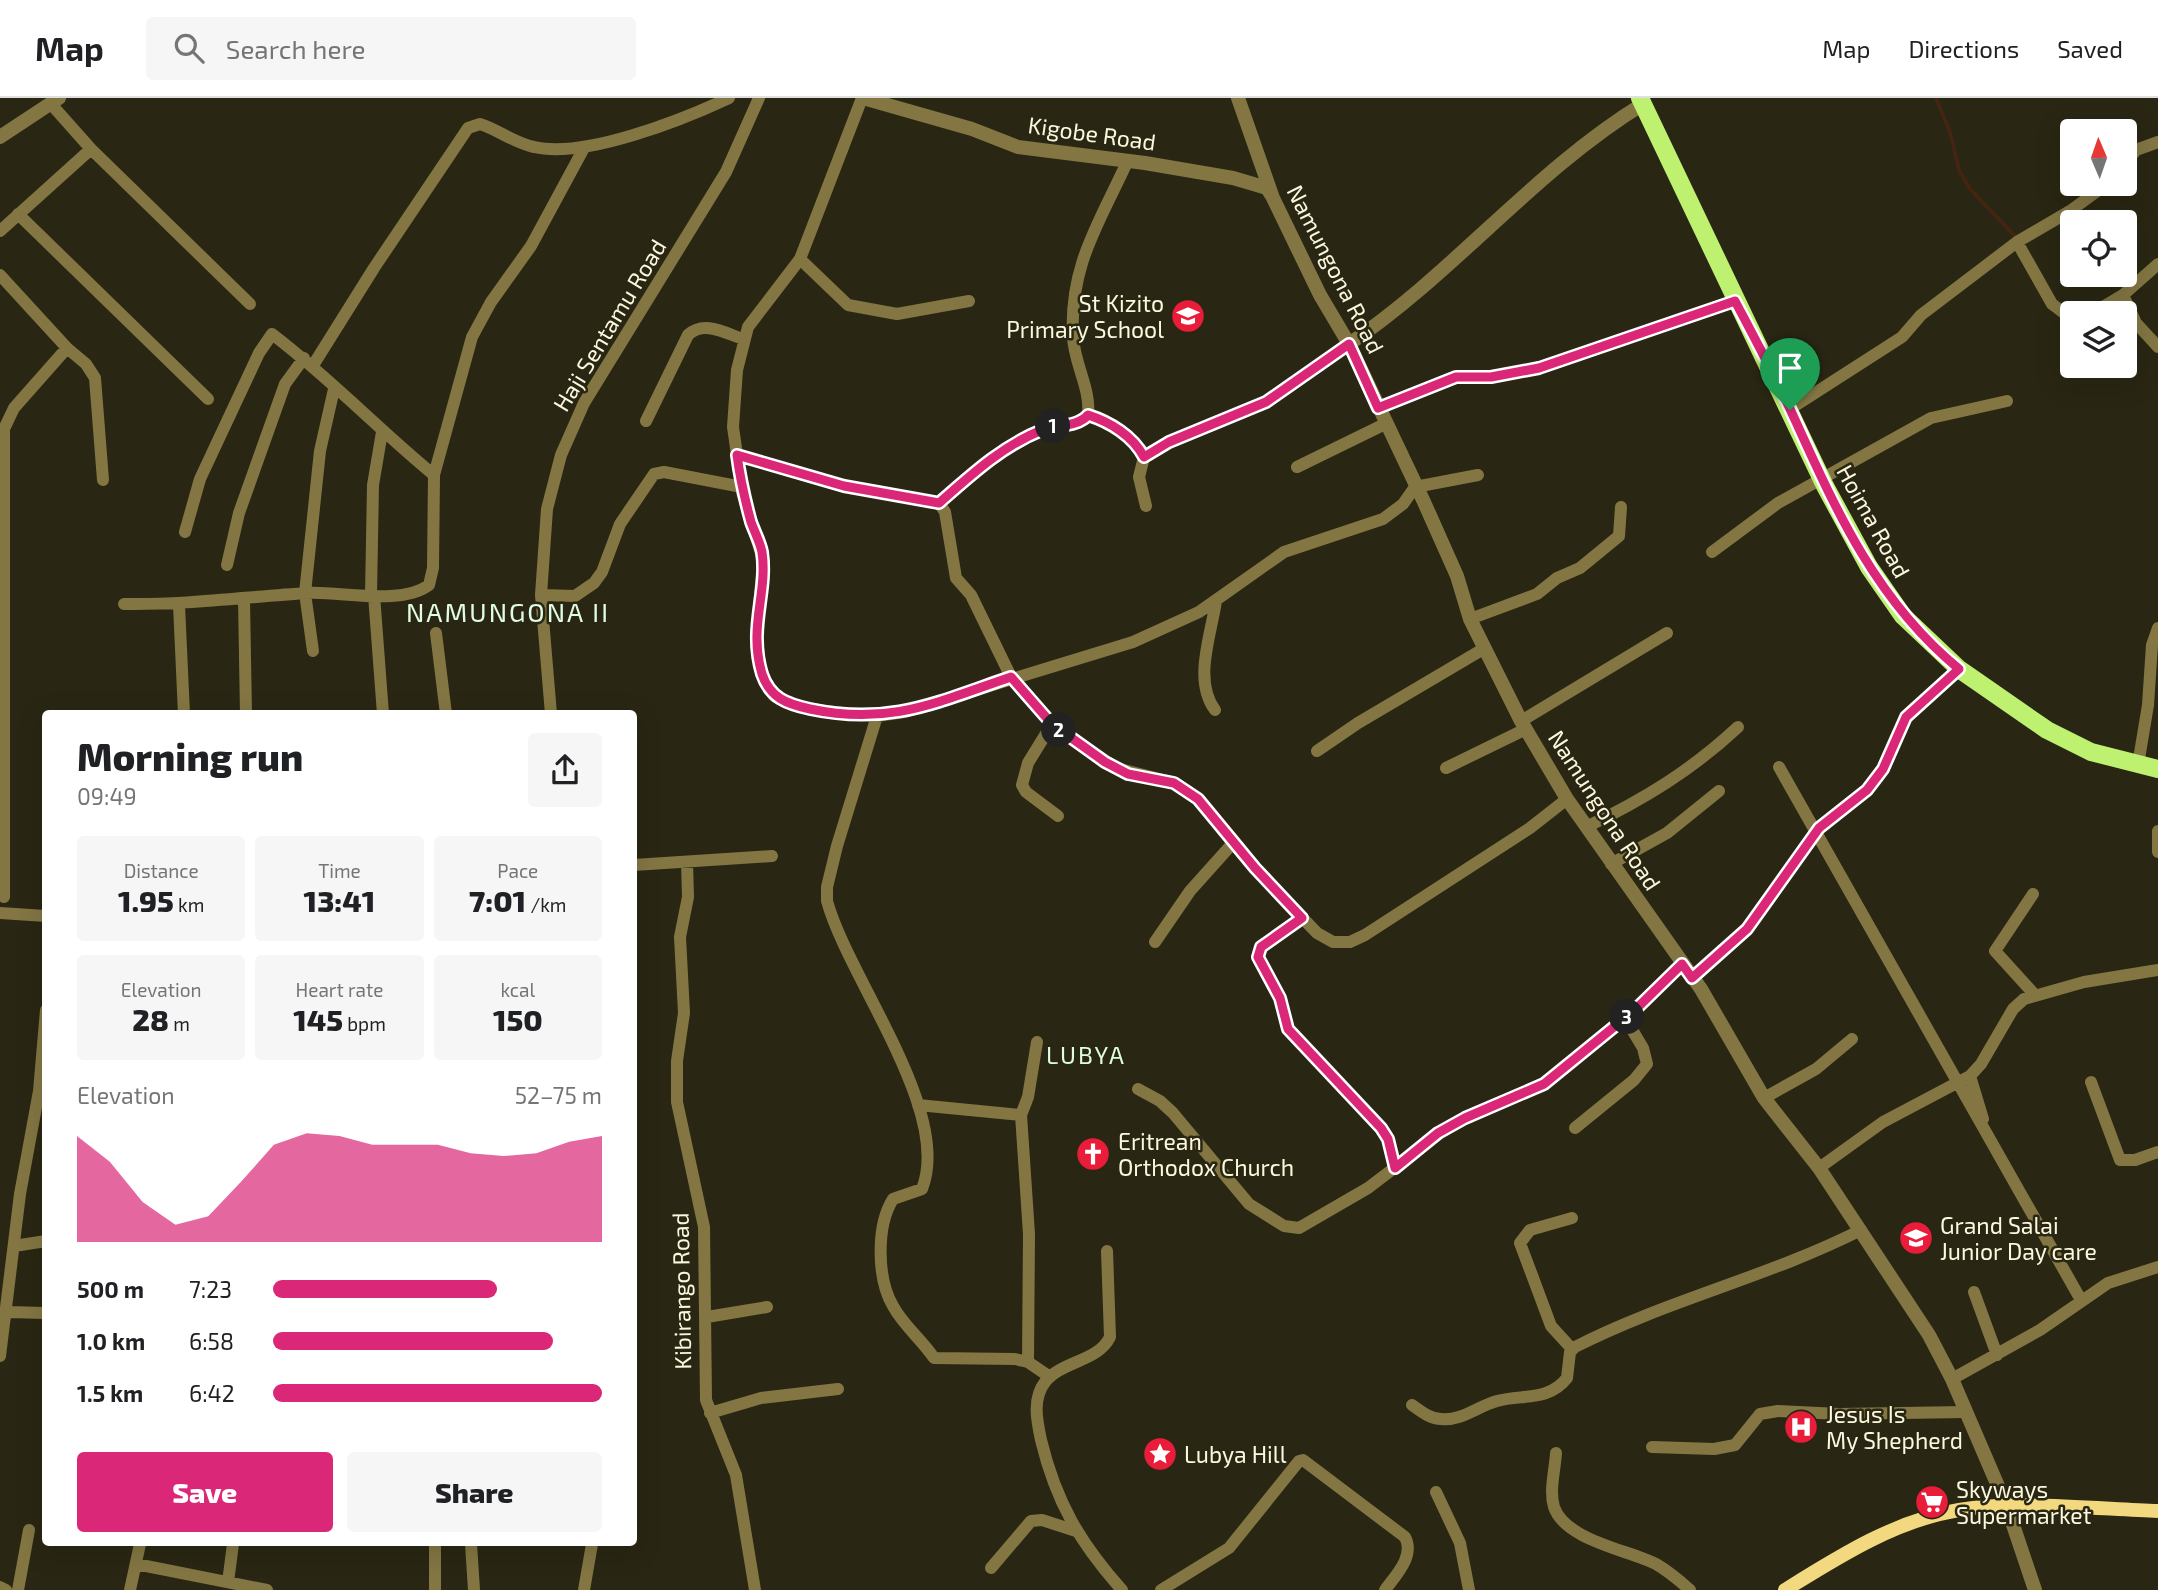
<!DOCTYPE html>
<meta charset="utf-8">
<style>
:root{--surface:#fff;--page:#f6f6f6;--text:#202124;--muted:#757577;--line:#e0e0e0;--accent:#db2777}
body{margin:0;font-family:"Exo 2",sans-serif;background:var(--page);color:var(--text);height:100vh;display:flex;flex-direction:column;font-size:26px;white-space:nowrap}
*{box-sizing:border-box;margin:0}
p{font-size:23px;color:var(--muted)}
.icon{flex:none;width:38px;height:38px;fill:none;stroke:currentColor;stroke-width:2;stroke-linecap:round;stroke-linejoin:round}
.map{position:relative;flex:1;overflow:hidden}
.details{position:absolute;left:42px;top:612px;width:595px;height:836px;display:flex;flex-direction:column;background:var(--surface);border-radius:7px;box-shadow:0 7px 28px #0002}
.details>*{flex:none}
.needle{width:46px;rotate:358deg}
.tools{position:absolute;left:2060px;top:21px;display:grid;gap:14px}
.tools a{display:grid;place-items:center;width:77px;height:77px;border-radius:7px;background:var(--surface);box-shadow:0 7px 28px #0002;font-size:35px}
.pin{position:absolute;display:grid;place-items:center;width:60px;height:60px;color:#fff;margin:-72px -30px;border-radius:50% 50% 50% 0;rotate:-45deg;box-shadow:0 0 7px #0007}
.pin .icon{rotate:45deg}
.km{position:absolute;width:35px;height:35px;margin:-18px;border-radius:50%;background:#222;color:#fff;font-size:19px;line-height:35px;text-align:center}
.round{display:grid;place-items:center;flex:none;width:74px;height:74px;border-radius:7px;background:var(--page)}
.summary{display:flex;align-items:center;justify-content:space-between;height:119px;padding:0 35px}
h1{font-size:38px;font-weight:800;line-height:52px}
.metrics{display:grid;grid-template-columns:repeat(3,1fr);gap:10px;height:119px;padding:7px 35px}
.metrics div{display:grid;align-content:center;border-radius:7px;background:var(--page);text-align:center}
.metrics b{font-size:30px;font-weight:800}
.metrics small{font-size:19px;font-weight:400}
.metrics p{font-size:19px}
.chart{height:196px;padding:14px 35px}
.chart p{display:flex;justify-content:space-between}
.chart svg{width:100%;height:126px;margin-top:7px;fill:var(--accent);opacity:.7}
.primary-button{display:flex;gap:14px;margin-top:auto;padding:14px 35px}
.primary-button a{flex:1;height:80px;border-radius:7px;background:var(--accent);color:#fff;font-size:28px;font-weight:800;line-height:80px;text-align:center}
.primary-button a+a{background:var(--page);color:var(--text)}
ul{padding:0 35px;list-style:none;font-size:23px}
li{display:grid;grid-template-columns:112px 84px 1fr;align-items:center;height:52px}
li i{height:18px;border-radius:9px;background:var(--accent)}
header{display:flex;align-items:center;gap:42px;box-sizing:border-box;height:98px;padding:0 35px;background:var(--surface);border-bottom:2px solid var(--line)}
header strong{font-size:33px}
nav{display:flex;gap:38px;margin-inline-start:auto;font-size:24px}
.search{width:490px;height:63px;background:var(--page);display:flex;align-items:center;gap:18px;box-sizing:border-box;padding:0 24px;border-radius:7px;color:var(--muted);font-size:26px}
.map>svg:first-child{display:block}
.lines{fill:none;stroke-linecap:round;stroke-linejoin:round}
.stream{stroke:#452511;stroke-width:3.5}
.minor{stroke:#837643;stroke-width:12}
.tertiary{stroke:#837643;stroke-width:14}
.secondary{stroke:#f2d97f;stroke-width:14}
.primary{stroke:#bff170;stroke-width:18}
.route-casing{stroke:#fff;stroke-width:14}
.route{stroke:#db2777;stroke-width:9}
.labels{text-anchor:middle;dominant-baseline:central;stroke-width:5;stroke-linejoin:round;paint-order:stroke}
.street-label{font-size:23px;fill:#fcf8de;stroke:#292713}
.poi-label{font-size:23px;fill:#fcf8de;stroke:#292713;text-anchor:start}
.neighbourhood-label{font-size:24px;letter-spacing:2px;fill:#e0fce4;stroke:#292713}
.quarter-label{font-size:26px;letter-spacing:2px;fill:#e0fce4;stroke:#292713}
</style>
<header>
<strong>Map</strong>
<div class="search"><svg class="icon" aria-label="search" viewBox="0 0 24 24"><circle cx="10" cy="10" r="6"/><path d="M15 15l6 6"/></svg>Search here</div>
<nav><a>Map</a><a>Directions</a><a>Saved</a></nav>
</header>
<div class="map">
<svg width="2158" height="1492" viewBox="0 0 2158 1492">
<rect width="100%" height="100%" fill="#292713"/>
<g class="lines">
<!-- stream -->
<path class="stream" d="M1936 0 1950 34 1959 72 1970 91 2015 138"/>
<!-- minor -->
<path class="minor" d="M862 0 800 161 748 229 737 272 733 329 737 357 742 394 763 462 756 546 762 576 774 598 799 609 841 615 877 618 904 614 1133 544 1199 514 1284 454 1383 421 1403 406 1415 389 1478 377
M51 6 91 51 250 206
M2124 67 2136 52 2158 44
M18 116 208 301
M0 133 91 51
M2017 144 2070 113 2107 86
M800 161 848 207 897 216 969 203
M0 177 67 250 86 266 95 280 103 382
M2123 197 2136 225 2158 249
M2093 215 2123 197 2158 166
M2121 268 2122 269
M312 269 374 170 468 30 480 26C499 32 514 45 534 49 584 61 682 22 729 0
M1378 310 1456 279H1491L1539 270 1735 203
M1790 311 1902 239 1921 217 2017 144 2052 206 2072 221
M1088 317C1110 324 1133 337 1144 359
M646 323 688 237C704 222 725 235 743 241
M737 357 844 388 939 405 945 414 956 480 971 497 1011 579 1052 626 1116 670 1175 685 1198 701 1255 770 1317 835 1333 844H1350L1365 837 1530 730 1567 701
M1297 369 1385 326
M939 405C971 378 1002 348 1042 332 1056 326 1078 329 1088 317 1091 291 1074 265 1073 239 1069 167 1100 124 1128 62
M1146 408 1139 379 1144 359 1169 344 1266 304 1349 246
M185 434 200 381 259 255 272 236C329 279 379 332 434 377
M1712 454 1778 405 1931 320 2007 303
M227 467 239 415 285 286 304 260
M371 497 373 387 382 334
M374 497 383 616
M541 497 575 498 594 485 602 474 620 426 654 376 664 374 742 389
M244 502 246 616
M124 506C186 507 245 499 307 495 341 493 401 508 429 487L433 470 434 377 472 239 491 204 531 148 584 50
M179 507 184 616
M1470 521 1537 496 1557 480 1580 470 1619 438 1621 409
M436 535 446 616
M313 553 305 495 320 353 334 291
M1215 612C1193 582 1211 538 1216 503
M551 616 541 497 547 411 561 357 584 305 726 74 759 0
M877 618 837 748 827 789V803C848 880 953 1014 922 1091L893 1101C876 1128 877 1181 893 1208 903 1227 922 1242 934 1260L1015 1261 1028 1264 1050 1279
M1521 623 1667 535
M1052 626 1028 665 1022 687 1026 694 1058 718
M1317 653 1358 625 1485 550
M2138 667 2148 607 2152 547 2158 530
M1779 669 2081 1202
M1446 670 1526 631
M1586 729C1643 702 1692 672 1738 629
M2158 733V754
M687 764 688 799 680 839 684 915 677 963V1004L704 1129 706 1302 736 1377 755 1492
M1611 766 1667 735 1719 693
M634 767 772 758
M2033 796 1995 853 2034 896
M4 799V331L14 310 67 250
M0 815 46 818
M1302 820 1261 849 1258 859 1280 900 1288 931 1381 1030 1388 1041 1395 1070
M1155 844 1190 793 1233 745
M1692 880 1747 831 1819 731 1867 692 1883 672 1906 619 1959 571
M1970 978 1983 1021
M2091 984 2120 1062H2135L2158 1054
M1138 991 1160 1003 1173 1015 1249 1106 1284 1128 1299 1130 1368 1090 1439 1036 1465 1020 1544 986 1636 911 1682 866
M1764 1000 1816 971 1852 941
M918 1007 1021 1017
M1575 1030 1634 982 1647 966 1643 950 1625 920
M1819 1070 1883 1024 1970 978 1981 966 2013 911 2024 901 2084 884 2158 872
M14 1148 46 1143
M1107 1153 1110 1239C1098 1264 1061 1263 1045 1284 1032 1301 1037 1323 1041 1342 1056 1404 1080 1445 1122 1492
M1974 1194 1997 1257
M7 1214 46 1215
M707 1219 767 1209
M1572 1251 1551 1228 1520 1145 1530 1132 1572 1120
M0 1258 20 1096 39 993 46 912
M1028 1264 1029 1136 1021 1017 1028 999 1037 944
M1952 1281 2040 1232 2108 1185 2158 1169
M1412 1307C1421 1313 1430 1321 1441 1321 1462 1323 1478 1308 1497 1303 1522 1296 1548 1304 1567 1280L1570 1254 1575 1249C1667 1202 1768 1179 1861 1132
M710 1315 761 1300 838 1291
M1652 1349 1714 1351 1735 1347 1760 1316 1778 1313 1839 1316 1965 1314
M1556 1355C1555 1372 1549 1393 1554 1409 1565 1442 1628 1452 1656 1466 1668 1473 1680 1483 1690 1492
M1436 1394 1460 1445 1469 1492
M471 1446 474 1492
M136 1466 267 1492
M991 1470 1031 1423 1042 1422 1076 1433
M228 1484 233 1446
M0 1489 6 1492
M18 1492 29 1432
M130 1492 140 1446
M435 1492V1446
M584 1492 592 1446
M1161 1492 1229 1450 1299 1363 1303 1362 1405 1439C1415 1458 1396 1477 1385 1492"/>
<!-- tertiary -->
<path class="tertiary" d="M863 0 972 31 1018 49 1145 65 1233 80 1267 90 1272 98
M1238 0 1273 100 1320 197 1349 246 1424 404 1457 478 1470 521 1521 623 1567 701 1701 891 1764 1000 1819 1070 1929 1237 1952 1281 2007 1409 2035 1492
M0 39 59 0
M1349 246C1454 175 1535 72 1643 6"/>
<!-- secondary -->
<path class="secondary" d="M1785 1492C1838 1459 1896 1422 1959 1412 2017 1402 2098 1411 2158 1413"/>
<!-- primary -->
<path class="primary" d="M1640 0 1825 388 1869 469 1903 518 1959 571 2047 632 2091 654 2158 671"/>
</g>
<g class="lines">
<!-- route casing -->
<g class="route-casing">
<path id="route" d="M1735 203C1754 239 1774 276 1791 313 1835 410 1875 502 1959 571L1906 619 1883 671 1867 692 1819 730 1747 831 1692 880 1682 866 1636 911 1544 986 1465 1020 1438 1035 1395 1070 1388 1041 1381 1030 1288 931 1280 900 1258 859 1261 849 1302 820 1255 770 1198 701 1174 685 1128 676 1105 664 1052 626 1011 579C937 604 890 628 810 611 787 606 770 600 762 576 748 529 768 495 762 454 760 444 755 435 751 424 745 402 740 380 737 357L844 388 939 405C971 377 1002 348 1042 332 1056 327 1078 329 1088 317 1110 324 1133 338 1144 359L1169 344 1266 304 1349 246 1378 310 1456 279H1491L1539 270Z"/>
</g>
<!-- route -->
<use href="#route" class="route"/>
</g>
<!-- icons -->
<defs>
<g id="school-disc" transform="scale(1.75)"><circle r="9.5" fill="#e91d3a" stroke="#292713"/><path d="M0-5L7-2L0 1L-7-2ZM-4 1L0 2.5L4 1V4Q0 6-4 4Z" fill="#fff"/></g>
<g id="church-disc" transform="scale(1.75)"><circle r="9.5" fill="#e91d3a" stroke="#292713"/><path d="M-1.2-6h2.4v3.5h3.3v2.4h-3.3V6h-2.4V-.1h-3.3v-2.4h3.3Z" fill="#fff"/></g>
<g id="hospital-disc" transform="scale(1.75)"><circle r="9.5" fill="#e91d3a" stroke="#292713"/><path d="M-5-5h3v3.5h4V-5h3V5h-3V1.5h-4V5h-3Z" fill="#fff"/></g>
<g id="sight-disc" transform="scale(1.75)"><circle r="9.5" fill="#e91d3a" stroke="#292713"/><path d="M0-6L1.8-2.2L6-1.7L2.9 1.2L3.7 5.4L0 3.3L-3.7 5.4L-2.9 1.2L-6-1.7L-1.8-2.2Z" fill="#fff"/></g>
<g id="supermarket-disc" transform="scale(1.75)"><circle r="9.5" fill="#e91d3a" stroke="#292713"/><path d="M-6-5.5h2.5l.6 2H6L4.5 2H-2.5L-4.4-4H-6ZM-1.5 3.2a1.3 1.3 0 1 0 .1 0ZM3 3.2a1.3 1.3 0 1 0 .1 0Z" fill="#fff"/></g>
</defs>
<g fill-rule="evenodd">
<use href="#school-disc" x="1188" y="218"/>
<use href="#church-disc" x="1093" y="1056"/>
<use href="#school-disc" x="1916" y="1140"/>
<use href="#hospital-disc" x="1801" y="1329"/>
<use href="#sight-disc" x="1160" y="1356"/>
<use href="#supermarket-disc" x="1932" y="1404"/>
</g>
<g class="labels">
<!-- street labels -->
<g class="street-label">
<text transform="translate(1092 35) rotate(8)">Kigobe Road</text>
<text transform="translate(1336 171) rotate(63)">Namungona Road</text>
<text transform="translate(609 227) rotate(-59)">Haji Sentamu Road</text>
<text transform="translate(1874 423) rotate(61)">Hoima Road</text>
<text transform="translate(1605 712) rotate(57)">Namungona Road</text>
<text transform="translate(681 1193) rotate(-91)">Kibirango Road</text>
</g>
<!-- poi labels -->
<g class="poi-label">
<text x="1164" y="205" text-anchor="end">St Kizito<tspan x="1164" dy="26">Primary School</tspan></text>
<text x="1118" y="1043">Eritrean<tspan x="1118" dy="26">Orthodox Church</tspan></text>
<text x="1940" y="1127">Grand Salai<tspan x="1940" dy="26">Junior Day care</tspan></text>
<text x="1826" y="1316">Jesus Is<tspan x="1826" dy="26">My Shepherd</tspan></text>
<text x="1184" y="1356">Lubya Hill</text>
<text x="1956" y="1391">Skyways<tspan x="1956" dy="26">Supermarket</tspan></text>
</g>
<!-- neighbourhood labels -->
<g class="neighbourhood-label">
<text x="1086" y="956">LUBYA</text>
</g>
<!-- quarter labels -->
<g class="quarter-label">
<text x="508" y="513">NAMUNGONA II</text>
</g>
</g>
</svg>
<div class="tools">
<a><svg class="needle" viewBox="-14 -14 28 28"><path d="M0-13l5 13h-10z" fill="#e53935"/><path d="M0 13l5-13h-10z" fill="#757577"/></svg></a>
<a><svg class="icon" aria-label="locate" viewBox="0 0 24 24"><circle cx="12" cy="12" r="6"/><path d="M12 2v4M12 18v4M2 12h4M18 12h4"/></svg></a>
<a><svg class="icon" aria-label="layers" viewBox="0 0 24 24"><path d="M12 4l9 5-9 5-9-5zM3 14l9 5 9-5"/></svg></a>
</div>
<div class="pin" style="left:1790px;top:312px;background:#1e9e55"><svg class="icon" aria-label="arrive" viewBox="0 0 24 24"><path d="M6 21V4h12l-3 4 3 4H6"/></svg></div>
<b class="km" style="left:1053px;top:328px">1</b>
<b class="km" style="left:1059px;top:632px">2</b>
<b class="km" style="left:1627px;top:919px">3</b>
<section class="details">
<div class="summary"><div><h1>Morning run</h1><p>09:49</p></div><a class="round"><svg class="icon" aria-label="share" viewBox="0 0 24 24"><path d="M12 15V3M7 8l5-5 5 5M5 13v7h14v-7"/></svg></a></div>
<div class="metrics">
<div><p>Distance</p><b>1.95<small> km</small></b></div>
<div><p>Time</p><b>13:41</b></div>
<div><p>Pace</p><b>7:01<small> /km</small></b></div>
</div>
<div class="metrics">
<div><p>Elevation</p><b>28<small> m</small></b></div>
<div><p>Heart rate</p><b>145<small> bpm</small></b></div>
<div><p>kcal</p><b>150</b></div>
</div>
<div class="chart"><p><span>Elevation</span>52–75 m</p>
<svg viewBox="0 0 160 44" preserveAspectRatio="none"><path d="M0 44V7L10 16L20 30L30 38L40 35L50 23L60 10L70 6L80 7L90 10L100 10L110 10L120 13L130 14L140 13L150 9L160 7V44z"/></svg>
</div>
<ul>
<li><b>500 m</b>7:23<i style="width:68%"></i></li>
<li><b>1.0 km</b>6:58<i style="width:85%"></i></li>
<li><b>1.5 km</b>6:42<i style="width:100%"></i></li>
</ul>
<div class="primary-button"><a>Save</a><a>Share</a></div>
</section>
</div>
